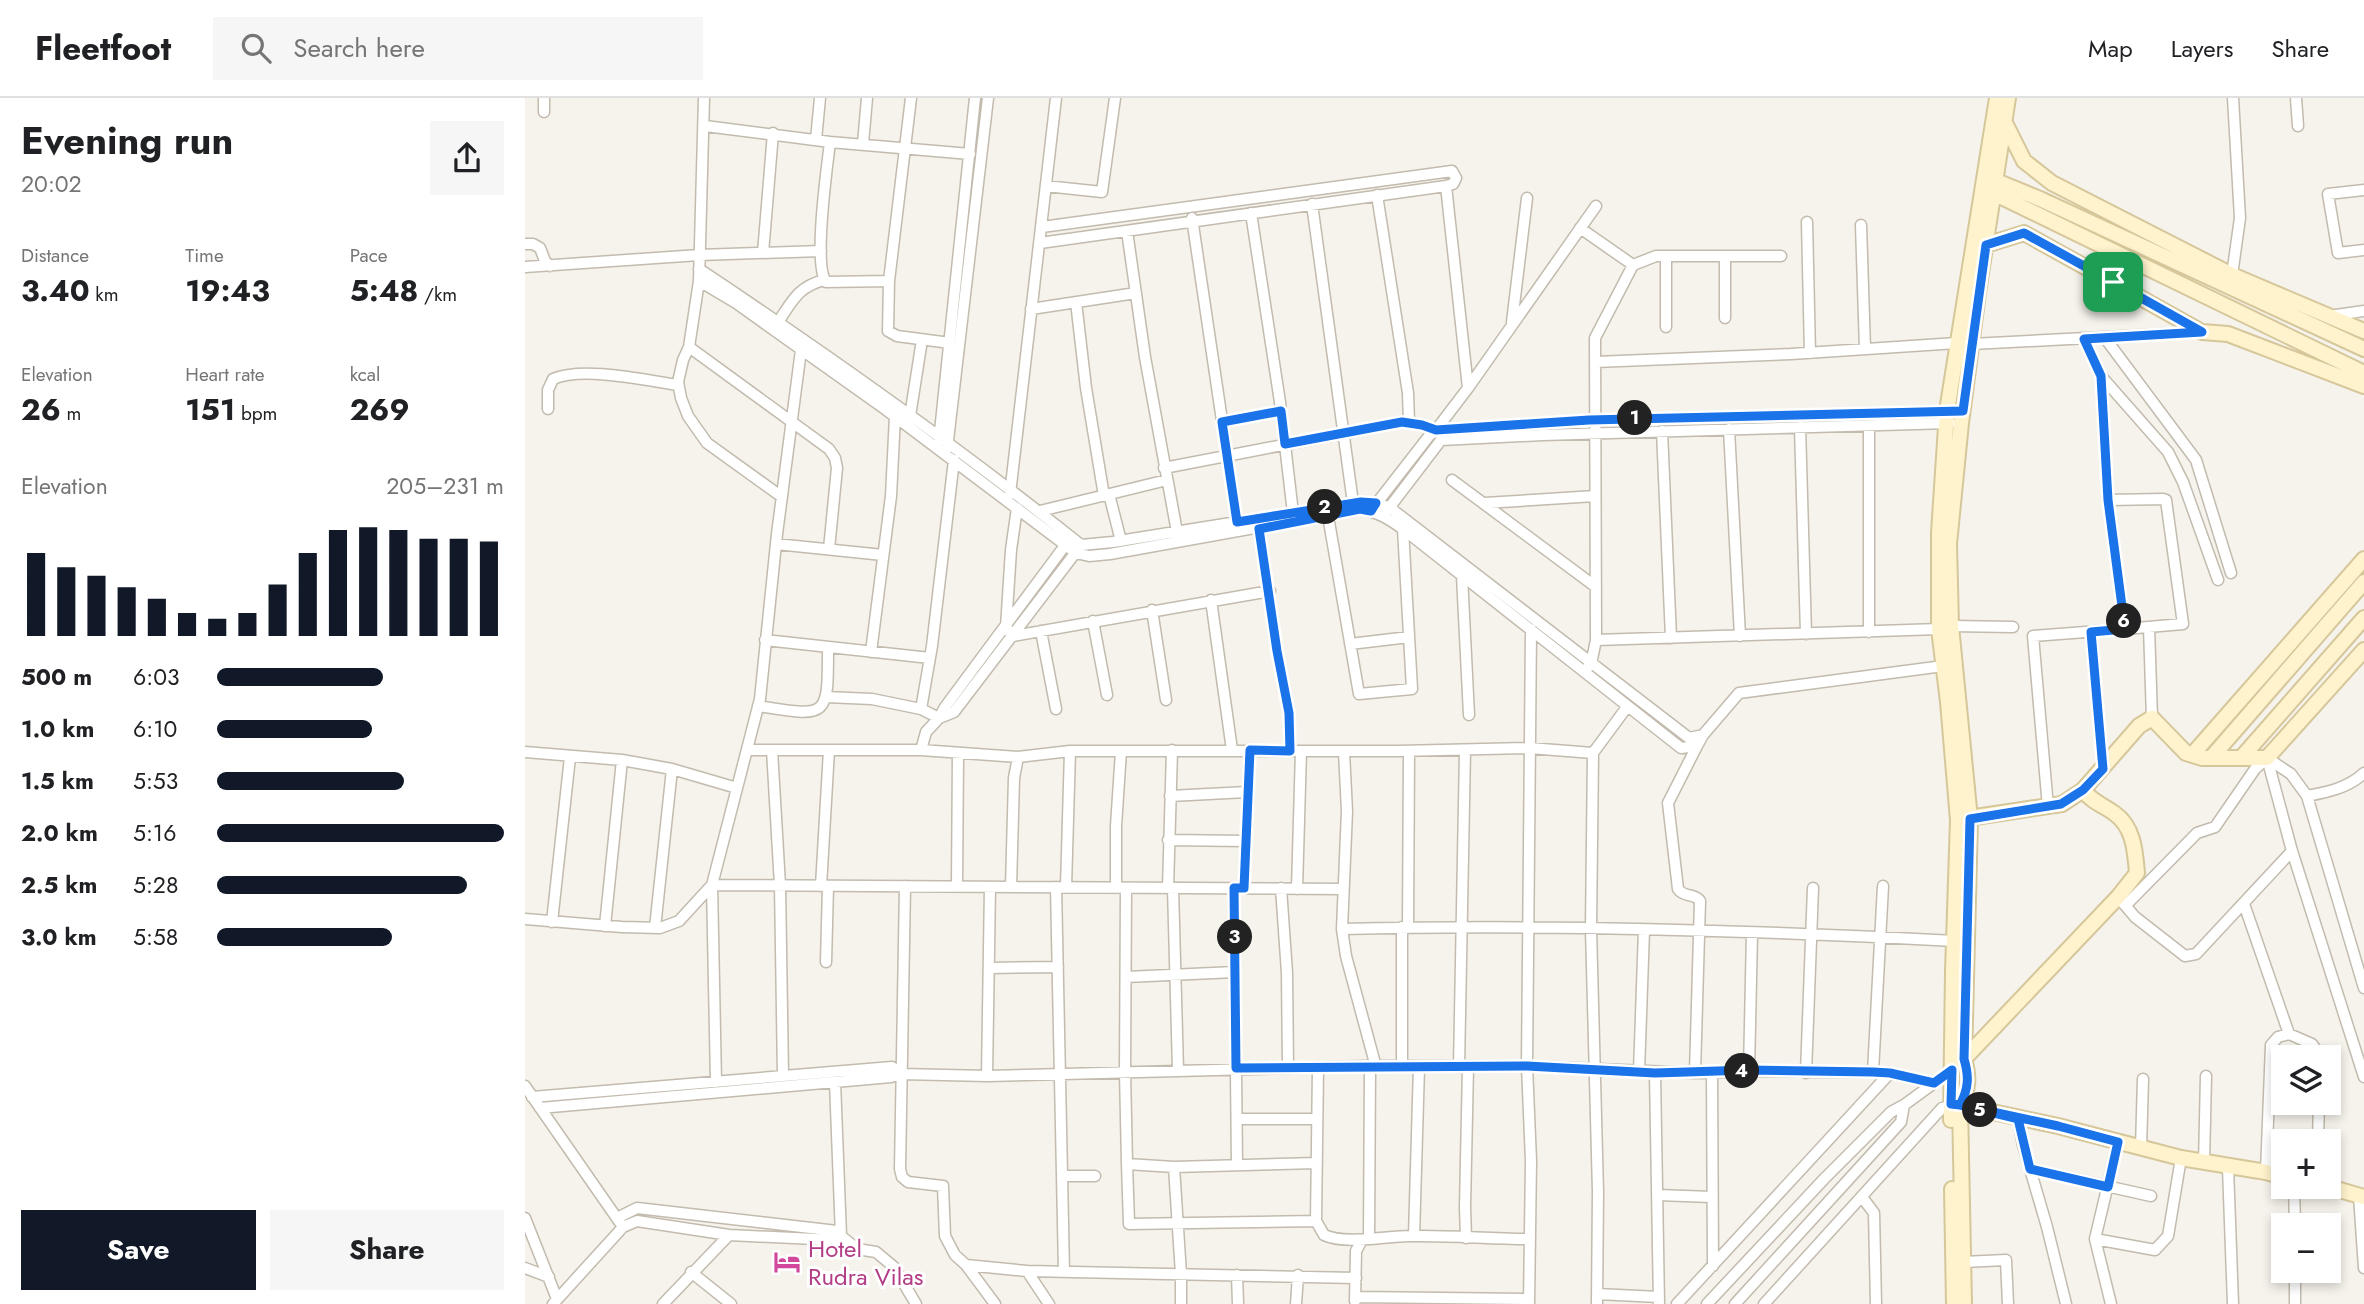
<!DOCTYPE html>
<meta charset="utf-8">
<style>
:root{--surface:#fff;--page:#f6f6f6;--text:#202124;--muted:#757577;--line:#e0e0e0;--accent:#111827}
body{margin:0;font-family:Jost,sans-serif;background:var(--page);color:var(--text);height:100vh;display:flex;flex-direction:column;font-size:26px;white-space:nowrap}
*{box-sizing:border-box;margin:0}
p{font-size:23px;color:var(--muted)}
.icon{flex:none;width:38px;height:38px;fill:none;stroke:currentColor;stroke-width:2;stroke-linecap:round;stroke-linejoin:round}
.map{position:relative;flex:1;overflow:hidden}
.sheet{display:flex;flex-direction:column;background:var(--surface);width:525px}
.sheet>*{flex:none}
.tools{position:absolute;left:1746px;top:947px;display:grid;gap:14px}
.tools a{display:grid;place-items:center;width:70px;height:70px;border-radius:0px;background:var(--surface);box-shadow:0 4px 10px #0003;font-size:35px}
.pin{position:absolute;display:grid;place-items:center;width:60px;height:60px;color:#fff;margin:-30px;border-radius:14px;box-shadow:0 4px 10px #0006}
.km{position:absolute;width:35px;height:35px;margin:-18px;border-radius:50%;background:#222;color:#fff;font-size:19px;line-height:35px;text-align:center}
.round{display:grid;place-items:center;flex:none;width:74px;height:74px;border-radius:0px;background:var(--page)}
.overview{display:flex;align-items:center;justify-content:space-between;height:119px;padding:0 21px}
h1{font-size:38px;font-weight:700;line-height:52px}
.stats{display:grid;grid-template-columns:repeat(3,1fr);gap:10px;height:119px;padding:7px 21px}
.stats div{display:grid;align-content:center}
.stats b{font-size:30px;font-weight:700}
.stats small{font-size:19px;font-weight:400}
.stats p{font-size:19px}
.chart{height:196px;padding:14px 21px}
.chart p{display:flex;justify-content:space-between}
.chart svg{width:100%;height:126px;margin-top:7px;stroke:var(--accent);stroke-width:6}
.button{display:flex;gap:14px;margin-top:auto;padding:14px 21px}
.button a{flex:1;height:80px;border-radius:0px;background:var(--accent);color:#fff;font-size:28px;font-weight:700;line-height:80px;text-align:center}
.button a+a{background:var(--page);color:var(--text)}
ul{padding:0 21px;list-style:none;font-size:23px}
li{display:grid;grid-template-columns:112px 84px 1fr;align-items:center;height:52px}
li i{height:18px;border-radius:9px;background:var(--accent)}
header{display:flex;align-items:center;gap:42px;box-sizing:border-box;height:98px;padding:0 35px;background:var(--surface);border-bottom:2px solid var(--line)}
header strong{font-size:33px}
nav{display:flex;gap:38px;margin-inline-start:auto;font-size:24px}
.search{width:490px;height:63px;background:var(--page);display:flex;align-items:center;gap:18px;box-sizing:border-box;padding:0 24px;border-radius:0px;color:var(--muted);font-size:26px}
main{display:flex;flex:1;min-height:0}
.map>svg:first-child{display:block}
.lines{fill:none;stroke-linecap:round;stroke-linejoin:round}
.street-casing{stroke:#c2bbae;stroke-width:13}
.secondary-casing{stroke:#d6c79b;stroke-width:18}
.street{stroke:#fff;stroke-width:10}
.secondary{stroke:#fff3cd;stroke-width:14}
.route-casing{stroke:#fff;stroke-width:14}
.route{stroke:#1a73e8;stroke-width:9}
.labels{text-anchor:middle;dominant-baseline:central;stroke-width:6;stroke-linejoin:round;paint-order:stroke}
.hotel-label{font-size:24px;fill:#b23c85;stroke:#fff;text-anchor:start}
</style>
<header>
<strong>Fleetfoot</strong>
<div class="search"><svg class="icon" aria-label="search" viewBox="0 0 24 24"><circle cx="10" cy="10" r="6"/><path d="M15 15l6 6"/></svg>Search here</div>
<nav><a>Map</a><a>Layers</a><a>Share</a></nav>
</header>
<main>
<section class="sheet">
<div class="overview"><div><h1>Evening run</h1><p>20:02</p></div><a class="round"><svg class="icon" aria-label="share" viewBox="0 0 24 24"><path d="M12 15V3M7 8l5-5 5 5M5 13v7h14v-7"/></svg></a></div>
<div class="stats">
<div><p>Distance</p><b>3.40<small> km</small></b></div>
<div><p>Time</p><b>19:43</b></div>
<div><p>Pace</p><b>5:48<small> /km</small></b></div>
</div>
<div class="stats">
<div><p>Elevation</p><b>26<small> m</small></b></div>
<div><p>Heart rate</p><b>151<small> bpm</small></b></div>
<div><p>kcal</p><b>269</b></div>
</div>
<div class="chart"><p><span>Elevation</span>205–231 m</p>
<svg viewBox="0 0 160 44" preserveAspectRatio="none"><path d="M5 44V15M15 44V20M25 44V23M35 44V27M45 44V31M55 44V36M65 44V38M75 44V36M85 44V26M95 44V15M105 44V7M115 44V6M125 44V7M135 44V10M145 44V10M155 44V11"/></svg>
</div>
<ul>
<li><b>500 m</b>6:03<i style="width:58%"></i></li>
<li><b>1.0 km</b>6:10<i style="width:54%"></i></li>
<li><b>1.5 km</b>5:53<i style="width:65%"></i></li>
<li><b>2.0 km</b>5:16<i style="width:100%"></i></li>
<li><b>2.5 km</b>5:28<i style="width:87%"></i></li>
<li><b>3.0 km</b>5:58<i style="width:61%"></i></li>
</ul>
<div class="button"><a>Save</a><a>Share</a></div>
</section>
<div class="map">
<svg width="1839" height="1206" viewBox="0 0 1839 1206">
<rect width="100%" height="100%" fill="#f6f3ec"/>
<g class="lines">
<!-- street casing -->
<g class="street-casing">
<path id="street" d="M19 0V14
M179 0 174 183 164 249 158 262 153 284 156 300 163 318 182 345 257 399
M1771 0 1773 28
M180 28 305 44 445 56
M291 42 295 0
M305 44C302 70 288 166 301 184L364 183 363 233 372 238 425 245
M338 46 342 0
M521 88 577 94 590 0
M1839 92 1803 96 1813 155 1839 152
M852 97 883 295 884 325
M787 106 828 405
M726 115 755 304 768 415
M667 120 712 424
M1282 124 1285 255
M1336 127 1340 251
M1055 130 1108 167
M602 133 620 259 652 434
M515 145 921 88 928 86 931 80 927 73 517 129
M0 146H8L15 150 20 163 25 168
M238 155 248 35
M1141 158V229
M1200 158V220
M0 169 174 157 296 153
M174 171C305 258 433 349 556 447L588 444 836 404 851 405 864 409 1164 640 1178 637
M1707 177 1715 120 1708 0
M174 183 211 205 360 311 551 455 564 458 585 456 835 411C853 414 864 421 878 431L1156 650 1172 648 1178 637 1214 595 1418 568
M364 183 386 0
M551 204 561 290 579 398
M506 211 611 195
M1804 218 1839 213
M253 224C268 202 273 189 299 182
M987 224 1002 100
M1580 240 1671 362 1706 475
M1447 246 1677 234
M164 249 304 351 310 360 312 370 304 451
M1070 264 1266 256 1432 245
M1576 278 1643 354 1658 384 1693 482
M943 290 1071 108
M23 311V292L28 281C58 268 119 282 153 287
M385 318 397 242
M697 324 756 313
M1275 329 1281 536
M1204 331 1215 538
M1137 333 1146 540
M913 335 911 332 943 290 921 88
M414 343 450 0
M422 351 463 0
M429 362 407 548 396 611 414 620 429 614 554 450
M639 370 877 324 897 327 911 332
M927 382 1071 489
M485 396 531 0
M584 396 596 443
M1583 402 1638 401 1641 402 1658 526 1600 531
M960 405 1070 398
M492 410 486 452 481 529 488 538 745 493
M848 410 904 338 911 332 1064 322 1438 313
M515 413 642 382
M861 414 916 342 1018 337 1425 325
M803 418 834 596 887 591 878 431
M734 431 752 553 764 615 765 653
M251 446 358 457
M937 478 944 617
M686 502 707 652
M627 512 641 602
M568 523 582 597
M1426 528 1488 529
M1624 529 1627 620
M516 533 531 611
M1344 534V328
M1566 534 1578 670
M240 542 405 560
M1071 542 1414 531
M825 546 884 539
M346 554 366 398 370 318
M1063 569 1066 566 1071 542 1070 240 1108 167 1131 158H1256
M301 599 347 601 396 611
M233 608C303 619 303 621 303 550
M223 652H396L493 659 545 653H874L1004 650 1068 655 1066 831 1073 1094 1072 1206
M247 652 255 787 258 978
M396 652 401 634 414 620 420 609 544 442
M0 654 97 662 147 671 212 690
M819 654 822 713 817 831 821 858 851 969
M1068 655 1102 609
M1742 660 1767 753 1839 979
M1742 660 1766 676 1782 698C1803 694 1823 690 1839 675
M645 698 722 694
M1782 698 1839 890
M1523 709 1508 538 1600 531 1583 402 1576 278 1559 241
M643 742 720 743
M296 788 304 652
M380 788 375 1071 377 1079 383 1084 418 1088 420 1138 430 1157 441 1167 470 1206
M432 788 433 655
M486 789 489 680 493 659
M531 789 539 1173
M541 789 545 653
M591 789V728L596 653
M601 790 600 974 602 1066 649 1069 792 1065
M643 790 647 652
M648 790 653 972
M709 790 712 1067
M719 790 725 652
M756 790 762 875 763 970
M772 791 776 653
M1593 799 1610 819 1660 858 1671 856 1767 753
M1719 806 1764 936 1753 939 1746 947 1741 1074
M1601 807 1672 735 1690 729 1730 671 1742 660
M0 821 97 829 135 830 154 823 187 787 235 601 252 436 276 252
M27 824 45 659
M80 828 97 662
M883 829 884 653
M130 830 147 671
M817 831C1021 826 1226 832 1430 843
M301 864 303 788
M464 870 533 869
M601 879 710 874
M1764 936 1787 946 1796 959
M877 969V829
M934 969 940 652
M793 970 791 1123 799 1137C821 1147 860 1138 885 1138 925 1137 965 1141 1005 1141
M1224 973 1227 835
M1114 974 1119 832
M1348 974 1358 788
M1130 975 1134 1206
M1170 975 1175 803C1170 795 1159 800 1153 791L1143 705 1172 648
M1187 975 1188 1168
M1281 975 1288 790
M462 978 465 789
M191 984 187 787 818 791
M310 984 316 1138 332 1151 351 1154 369 1169 391 1206
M0 988 98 1129 28 1206
M7 999 367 969 376 976
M15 1010 366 979 376 976 462 978 841 968H1002L1170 975 1224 973 1348 974 1365 975 1409 985
M712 1021H792
M1493 1021 1498 1047 1522 1129 1541 1206
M1793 1043 1794 1004
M1616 1050 1618 981
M1679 1065 1681 978
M602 1066 604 1126 791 1123
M649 1069 656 1176V1206
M1703 1070 1708 1206
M1505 1071 1626 1098
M537 1078H570
M1769 1088 1770 1127
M1133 1097 1186 1099
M1834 1098 1839 1170
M1337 1099 1349 1115 1351 1206
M0 1120 32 1201
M92 1120 112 1110 312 1133 316 1138 311 1142 204 1137 112 1123 98 1129
M889 1138 894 969
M844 1140 845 968
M941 1140 940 1109 943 969
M1570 1141 1630 1152 1643 1138 1656 1060
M1438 1164 1481 1162 1483 1206
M441 1167 502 1173 831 1180
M0 1170 24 1179
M1770 1172V1206
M502 1173 524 1206
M166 1174 206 1206
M712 1177 713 1206
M1072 1196 1134 1199
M831 1199 1004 1201
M830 1203 831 1153 837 1142
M138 1206 204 1137
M771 1206 773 1177
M1004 1206 1006 1063 1002 968 1006 531
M1152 1206 1365 975
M1182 1206 1299 1081 1366 1014 1379 1007 1427 972
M1210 1206 1376 1024 1379 1007
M1239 1206 1417 1010 1431 1007
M1586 1206 1570 1141 1593 1044"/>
</g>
<!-- secondary casing -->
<g class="secondary-casing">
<path id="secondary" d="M1480 25 1499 63 1527 85 1707 177 1839 233
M1464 80 1515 101 1839 251
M1462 92 1839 275
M1461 147 1499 135 1677 234 1703 236 1839 288
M1667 657 1839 461
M1717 659 1839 520
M1686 660 1839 484
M1437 721 1537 706 1558 692 1614 628 1627 620 1661 655 1677 660H1742L1839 552
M1437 963 1593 799 1612 775C1610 753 1609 729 1589 715 1578 707 1567 704 1558 692
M1435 1007 1533 1028 1656 1060 1741 1074 1759 1079
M1426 1022 1428 873 1433 722 1423 604 1414 531V435L1422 313 1472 0
M1801 1088 1839 1099
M1427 1091 1429 1206
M1439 1206 1435 1007C1444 991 1444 978 1439 961L1445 721 1426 528 1424 446 1436 325 1453 195 1483 0"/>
</g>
<!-- street -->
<use href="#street" class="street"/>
<!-- secondary -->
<use href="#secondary" class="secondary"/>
</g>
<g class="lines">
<!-- route casing -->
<g class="route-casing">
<path id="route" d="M1588 184 1499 135 1461 147 1438 313 1064 322 911 332 897 327 877 324 760 346 756 313 697 324 712 424 836 404 851 405 846 413 835 411 734 431 752 553 764 615 765 653 725 652 719 790H709L711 970 1002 968 1130 975 1224 972 1348 974 1365 975 1409 985 1427 972 1426 1006 1435 1007 1533 1028 1593 1044 1583 1089 1505 1071 1493 1021 1435 1007C1444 990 1444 978 1439 961L1445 721 1536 706 1558 692 1578 671 1566 534 1600 531 1583 402 1576 278 1559 241 1677 234 1588 184"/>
</g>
<!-- route -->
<use href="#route" class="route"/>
</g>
<!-- icons -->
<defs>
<g id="hotel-bare" transform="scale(2.1)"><path d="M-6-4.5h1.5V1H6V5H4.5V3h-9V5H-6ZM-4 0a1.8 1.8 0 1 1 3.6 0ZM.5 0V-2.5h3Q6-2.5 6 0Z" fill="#d1479c" stroke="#fff" stroke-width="2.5" paint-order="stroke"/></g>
</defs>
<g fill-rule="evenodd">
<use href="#hotel-bare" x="262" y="1164"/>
</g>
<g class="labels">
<!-- hotel labels -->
<g class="hotel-label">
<text x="283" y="1150">Hotel<tspan x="283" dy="28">Rudra Vilas</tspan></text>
</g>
</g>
</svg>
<div class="tools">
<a><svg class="icon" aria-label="layers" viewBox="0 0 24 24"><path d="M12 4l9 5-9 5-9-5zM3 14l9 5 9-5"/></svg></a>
<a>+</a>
<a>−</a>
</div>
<div class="pin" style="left:1588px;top:184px;background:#1e9e55"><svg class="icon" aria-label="arrive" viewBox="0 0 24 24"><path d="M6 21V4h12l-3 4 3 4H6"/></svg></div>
<b class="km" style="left:1110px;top:320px">1</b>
<b class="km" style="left:800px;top:409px">2</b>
<b class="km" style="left:710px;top:839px">3</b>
<b class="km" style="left:1217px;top:973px">4</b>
<b class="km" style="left:1455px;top:1012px">5</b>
<b class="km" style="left:1599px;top:523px">6</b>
</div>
</main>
